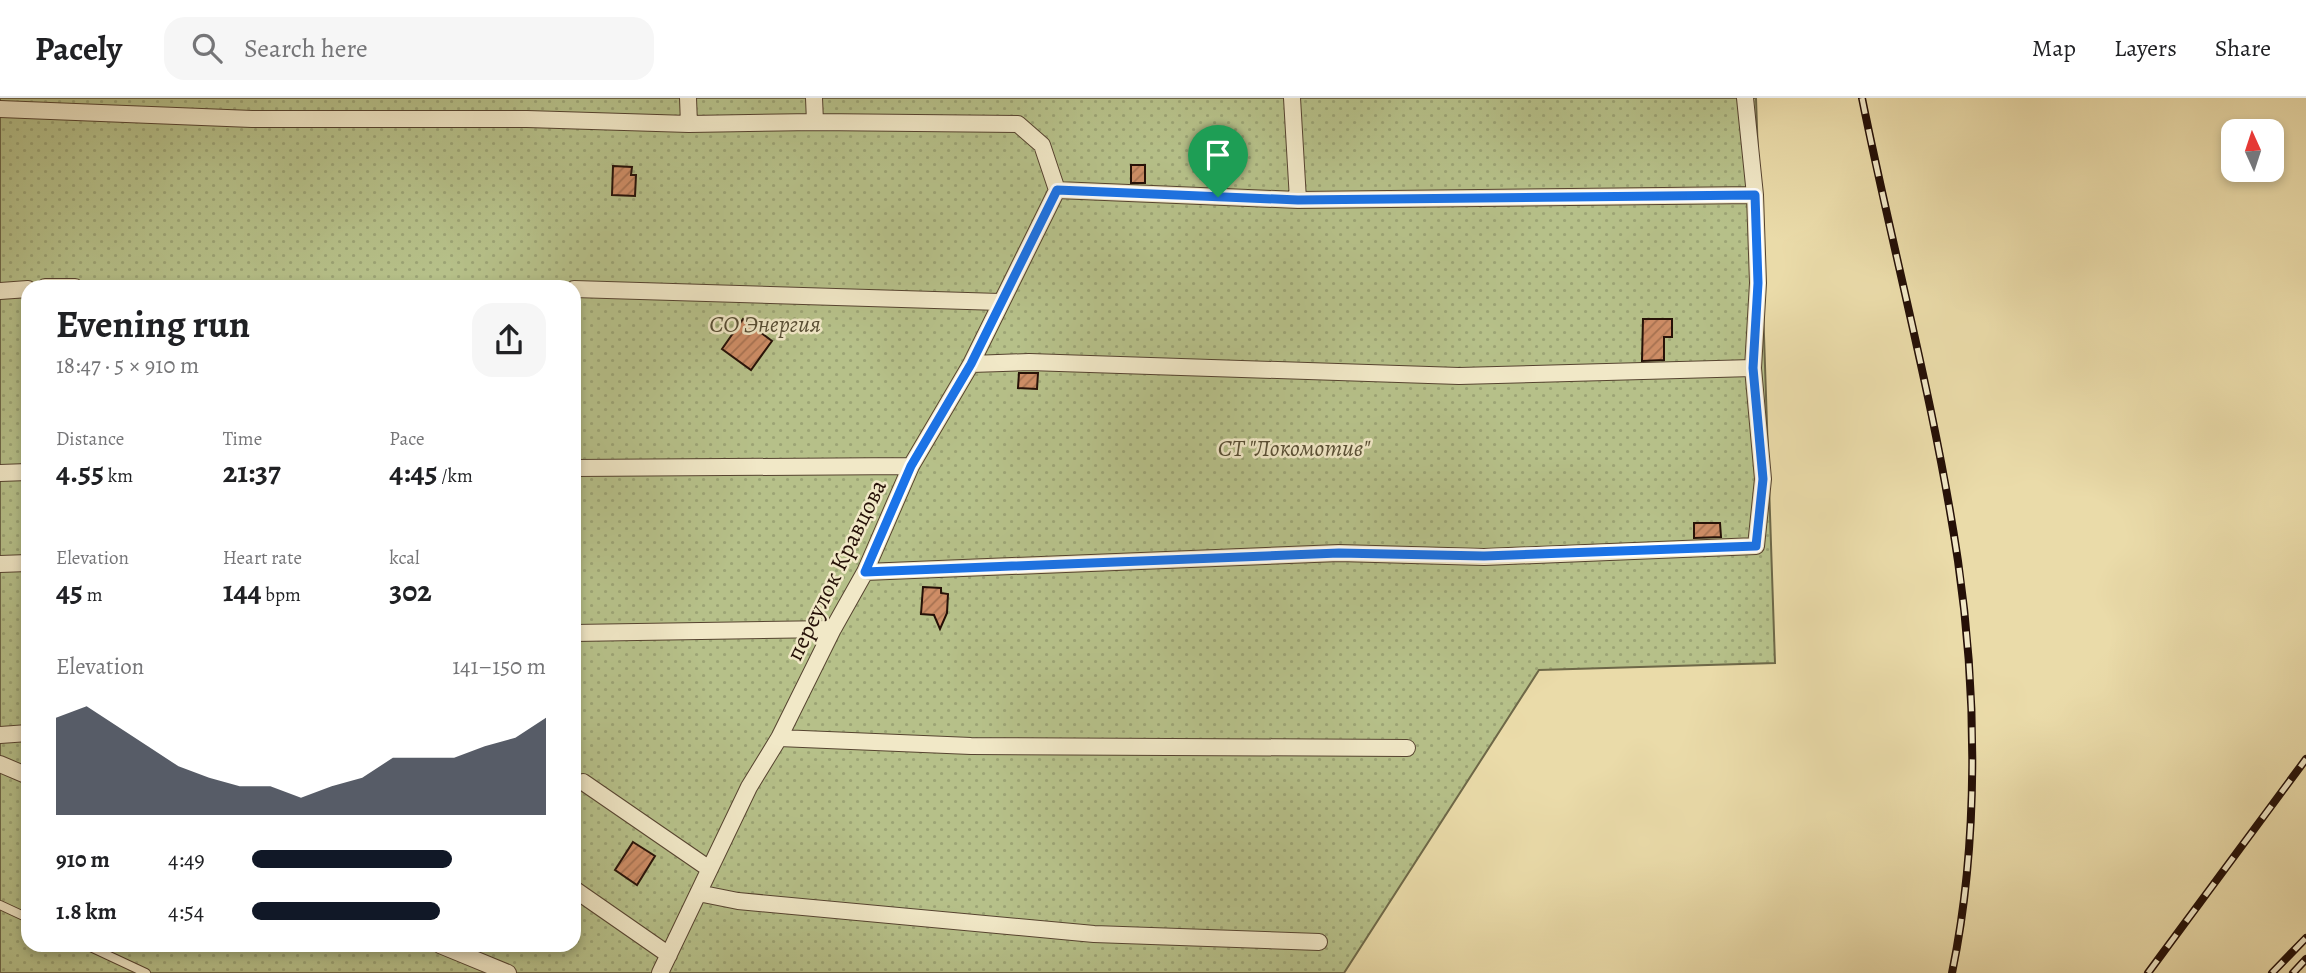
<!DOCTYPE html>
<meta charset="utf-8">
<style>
:root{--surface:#fff;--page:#f6f6f6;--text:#202124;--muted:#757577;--line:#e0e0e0;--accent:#111827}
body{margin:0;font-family:Alegreya,serif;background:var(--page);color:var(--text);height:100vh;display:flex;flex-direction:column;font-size:26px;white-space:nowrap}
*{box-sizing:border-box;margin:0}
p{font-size:23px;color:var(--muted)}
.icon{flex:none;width:38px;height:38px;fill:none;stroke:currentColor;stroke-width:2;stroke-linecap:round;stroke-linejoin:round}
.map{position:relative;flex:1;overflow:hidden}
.panel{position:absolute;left:21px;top:182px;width:560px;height:672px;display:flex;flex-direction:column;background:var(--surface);border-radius:21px;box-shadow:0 4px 10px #0003}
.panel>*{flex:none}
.needle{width:46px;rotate:357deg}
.controls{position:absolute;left:2221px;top:21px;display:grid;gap:14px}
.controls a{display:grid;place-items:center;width:63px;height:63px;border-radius:14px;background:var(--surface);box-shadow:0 4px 10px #0003;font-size:35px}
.pin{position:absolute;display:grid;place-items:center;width:60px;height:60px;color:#fff;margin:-72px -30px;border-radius:50% 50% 50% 0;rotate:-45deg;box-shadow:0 0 7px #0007}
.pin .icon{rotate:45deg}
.round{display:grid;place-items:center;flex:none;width:74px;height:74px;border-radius:21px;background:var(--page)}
.head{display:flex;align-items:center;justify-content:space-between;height:119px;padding:0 35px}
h1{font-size:38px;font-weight:600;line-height:52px}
.metrics{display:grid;grid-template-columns:repeat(3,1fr);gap:10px;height:119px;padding:7px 35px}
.metrics div{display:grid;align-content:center}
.metrics b{font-size:30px;font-weight:600}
.metrics small{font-size:19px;font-weight:400}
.metrics p{font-size:19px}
.chart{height:196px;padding:14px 35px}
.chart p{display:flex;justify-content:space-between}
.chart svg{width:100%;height:126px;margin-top:7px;fill:var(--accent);opacity:.7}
ul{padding:0 35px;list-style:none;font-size:23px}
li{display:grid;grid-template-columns:112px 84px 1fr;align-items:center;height:52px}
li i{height:18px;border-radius:9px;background:var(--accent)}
header{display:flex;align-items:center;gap:42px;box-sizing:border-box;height:98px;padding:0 35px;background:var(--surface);border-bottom:2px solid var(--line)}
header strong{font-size:33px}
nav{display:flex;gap:38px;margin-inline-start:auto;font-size:24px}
.search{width:490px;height:63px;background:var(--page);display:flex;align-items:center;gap:18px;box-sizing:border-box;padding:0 24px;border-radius:21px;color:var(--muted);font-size:26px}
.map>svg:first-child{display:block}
.park{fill:url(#park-dots);stroke:#6e6848;stroke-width:2;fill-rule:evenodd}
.building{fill:url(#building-hatch);stroke:#251007;stroke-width:2}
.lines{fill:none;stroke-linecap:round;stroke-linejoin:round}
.lane-casing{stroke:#564330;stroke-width:10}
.street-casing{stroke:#564330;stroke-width:18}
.lane{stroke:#f1e8c7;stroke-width:8}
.street{stroke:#f1e8c7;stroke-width:16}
.rail-casing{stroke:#251007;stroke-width:8}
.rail{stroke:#f1e8c7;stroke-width:5;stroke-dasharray:16;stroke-linecap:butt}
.route-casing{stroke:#fff;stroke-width:14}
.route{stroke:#1a73e8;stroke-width:9}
.labels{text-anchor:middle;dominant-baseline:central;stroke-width:5;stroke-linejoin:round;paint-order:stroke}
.park-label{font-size:24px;font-style:italic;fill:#584e34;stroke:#f1e8c7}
.street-label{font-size:24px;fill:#251007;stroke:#f1e8c7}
</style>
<header>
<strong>Pacely</strong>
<div class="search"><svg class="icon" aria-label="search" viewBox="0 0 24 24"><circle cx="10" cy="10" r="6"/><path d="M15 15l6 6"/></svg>Search here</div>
<nav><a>Map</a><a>Layers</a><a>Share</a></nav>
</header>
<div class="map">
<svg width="2306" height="875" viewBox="0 0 2306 875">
<defs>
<pattern id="park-dots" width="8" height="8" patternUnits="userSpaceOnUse" patternTransform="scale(1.75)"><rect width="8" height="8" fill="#b6c089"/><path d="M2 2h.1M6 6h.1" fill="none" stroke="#9ca475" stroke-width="1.8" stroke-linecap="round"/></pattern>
<pattern id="building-hatch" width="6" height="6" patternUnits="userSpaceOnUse" patternTransform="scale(1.75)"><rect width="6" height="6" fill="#ce8d66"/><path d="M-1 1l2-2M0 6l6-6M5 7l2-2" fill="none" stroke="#a77252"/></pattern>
</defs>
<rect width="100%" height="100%" fill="#eadba9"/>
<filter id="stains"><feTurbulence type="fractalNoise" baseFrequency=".00286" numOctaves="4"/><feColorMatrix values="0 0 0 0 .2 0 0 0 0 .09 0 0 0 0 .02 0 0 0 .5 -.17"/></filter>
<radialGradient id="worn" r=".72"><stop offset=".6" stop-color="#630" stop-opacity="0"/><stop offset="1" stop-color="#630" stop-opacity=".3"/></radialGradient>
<!-- park -->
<path class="park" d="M0 0H1756L1775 565 1539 572 1344 875H0ZM28 189H574V847H28Z"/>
<!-- building -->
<path class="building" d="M1131 67H1145V85H1131Z
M613 68 632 69 631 77H636L635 98 612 97Z
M743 221 772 243 751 272 722 251Z
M1643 221H1672V239H1664V262L1642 263Z
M1019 275H1038L1037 291 1018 290Z
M1694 425H1720L1721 439 1694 440Z
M923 489 941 490V495L948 496 947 515 940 531 934 517 921 516Z
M633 744 655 758 637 787 615 772Z"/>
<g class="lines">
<!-- lane casing -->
<g class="lane-casing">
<path id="lane" d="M0 807 28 820
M86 847 146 875"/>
</g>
<!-- street casing -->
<g class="street-casing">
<path id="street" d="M688 0 689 26
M814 0 815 24
M1292 0 1298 102
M0 11 252 21H527L689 26 815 24 1018 26 1042 47 1057 92
M1057 92 1298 102 1755 97
M45 189H75
M574 191 1000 204
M0 193 28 191
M971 266 1029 264 1459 278 1753 270
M574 370 911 368
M0 375 28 374
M0 466 28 465
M865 474 1339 455 1484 459 1756 448 1763 381 1753 270 1758 185 1755 97 1745 0
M574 535 833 531
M0 637 28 635
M779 640 971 648 1407 650
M0 666 28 678
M583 684 708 770
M574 791 669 857
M698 795 738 803 1094 836 1319 844
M440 847 508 875
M660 875 749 689 779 640 833 531 865 474 911 368 971 266 1057 92"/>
</g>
<!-- lane -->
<use href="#lane" class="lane"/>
<!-- street -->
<use href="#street" class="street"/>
<!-- rail casing -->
<g class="rail-casing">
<path id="rail" d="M1862 0C1893 154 1935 307 1958 463 1977 595 1979 744 1952 875
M2148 875 2306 661
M2272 875 2306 840
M2293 875 2306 861"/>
</g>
<!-- rail -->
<use href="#rail" class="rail"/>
</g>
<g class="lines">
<!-- route casing -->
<g class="route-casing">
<path id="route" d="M1057 92 1298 102 1755 97 1758 185 1753 270 1763 381 1756 448 1484 458 1339 455 865 474 911 368 971 266Z"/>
</g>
<!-- route -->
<use href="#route" class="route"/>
</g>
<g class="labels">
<!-- park labels -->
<g class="park-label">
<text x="765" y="226">СО Энергия</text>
<text x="1294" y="350">СТ "Локомотив"</text>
</g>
<!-- street labels -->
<g class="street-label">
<text transform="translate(836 472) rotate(-64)">переулок Кравцова</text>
</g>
</g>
<rect width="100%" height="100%" filter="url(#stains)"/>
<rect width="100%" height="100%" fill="url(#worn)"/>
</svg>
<div class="controls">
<a><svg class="needle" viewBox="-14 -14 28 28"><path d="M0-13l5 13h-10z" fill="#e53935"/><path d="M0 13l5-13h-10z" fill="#757577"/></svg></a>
</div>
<div class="pin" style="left:1218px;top:99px;background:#1e9e55"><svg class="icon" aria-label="arrive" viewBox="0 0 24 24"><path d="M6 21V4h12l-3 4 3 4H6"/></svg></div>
<section class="panel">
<div class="head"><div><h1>Evening run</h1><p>18:47 · 5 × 910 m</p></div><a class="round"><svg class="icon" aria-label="share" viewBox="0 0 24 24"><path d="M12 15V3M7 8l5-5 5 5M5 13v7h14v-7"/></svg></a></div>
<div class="metrics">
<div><p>Distance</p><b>4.55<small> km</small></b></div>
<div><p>Time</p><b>21:37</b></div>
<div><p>Pace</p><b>4:45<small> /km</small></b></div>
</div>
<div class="metrics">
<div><p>Elevation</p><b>45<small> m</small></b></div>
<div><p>Heart rate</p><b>144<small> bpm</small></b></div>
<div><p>kcal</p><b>302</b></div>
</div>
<div class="chart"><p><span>Elevation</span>141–150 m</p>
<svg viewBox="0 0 160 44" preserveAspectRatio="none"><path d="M0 44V10L10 6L20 13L30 20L40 27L50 31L60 34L70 34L80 38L90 34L100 31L110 24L120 24L130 24L140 20L150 17L160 10V44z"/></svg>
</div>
<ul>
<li><b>910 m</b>4:49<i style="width:68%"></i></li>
<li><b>1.8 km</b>4:54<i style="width:64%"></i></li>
</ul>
</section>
</div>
